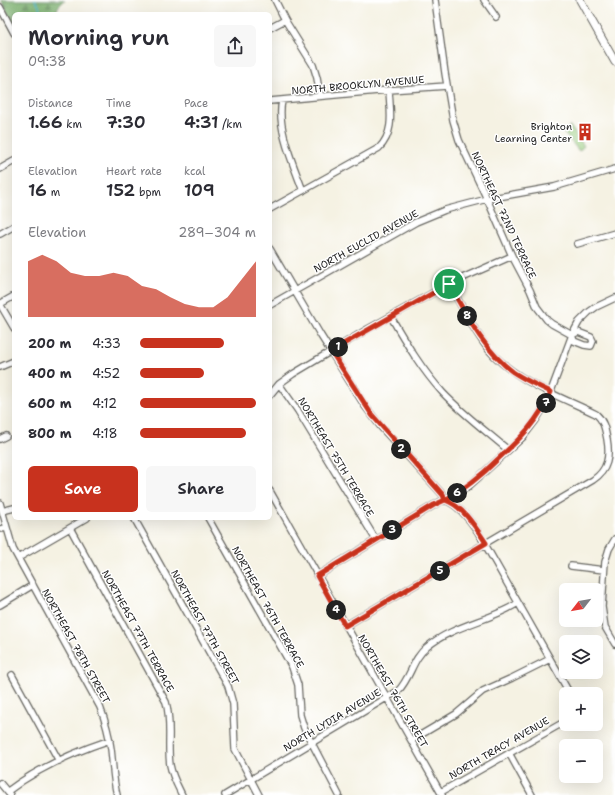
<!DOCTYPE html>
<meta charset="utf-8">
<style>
:root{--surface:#fff;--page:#f7f7f7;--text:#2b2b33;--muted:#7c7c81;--accent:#c8321e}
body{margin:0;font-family:"Shantell Sans",sans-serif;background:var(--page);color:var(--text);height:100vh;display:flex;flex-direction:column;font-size:15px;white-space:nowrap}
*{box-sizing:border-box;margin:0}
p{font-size:13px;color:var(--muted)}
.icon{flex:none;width:22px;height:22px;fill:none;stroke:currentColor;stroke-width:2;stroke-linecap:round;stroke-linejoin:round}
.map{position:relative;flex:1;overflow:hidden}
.details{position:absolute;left:12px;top:12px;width:260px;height:508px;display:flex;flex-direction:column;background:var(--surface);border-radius:6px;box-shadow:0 4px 16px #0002}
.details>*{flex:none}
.needle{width:26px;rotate:239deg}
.fabs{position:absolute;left:559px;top:583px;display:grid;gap:8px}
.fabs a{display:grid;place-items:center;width:44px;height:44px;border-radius:6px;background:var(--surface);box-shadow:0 4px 16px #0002;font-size:20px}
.pin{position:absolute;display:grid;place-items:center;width:34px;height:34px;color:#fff;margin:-17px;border:2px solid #fff;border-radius:50%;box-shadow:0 1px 4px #0007}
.km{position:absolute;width:20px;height:20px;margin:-10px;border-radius:50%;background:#222;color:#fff;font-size:11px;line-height:20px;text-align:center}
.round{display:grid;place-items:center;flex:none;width:42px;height:42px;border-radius:6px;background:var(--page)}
.head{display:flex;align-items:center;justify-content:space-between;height:68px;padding:0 16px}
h1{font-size:22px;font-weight:600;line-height:30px}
.stats{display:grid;grid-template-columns:repeat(3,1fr);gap:6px;height:68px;padding:4px 16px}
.stats div{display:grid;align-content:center}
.stats b{font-size:17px;font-weight:600}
.stats small{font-size:11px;font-weight:400}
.stats p{font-size:11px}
.chart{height:112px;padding:8px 16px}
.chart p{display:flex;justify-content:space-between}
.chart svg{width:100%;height:72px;margin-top:4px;fill:var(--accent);opacity:.7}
.primary-button{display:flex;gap:8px;margin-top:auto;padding:8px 16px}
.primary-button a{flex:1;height:46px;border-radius:6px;background:var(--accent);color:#fff;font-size:16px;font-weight:600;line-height:46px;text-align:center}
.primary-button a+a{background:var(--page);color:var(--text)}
ul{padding:0 16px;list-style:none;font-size:13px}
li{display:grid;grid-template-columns:64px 48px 1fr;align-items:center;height:30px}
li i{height:10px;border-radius:5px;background:var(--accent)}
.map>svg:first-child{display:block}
.forest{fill:url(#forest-firs);stroke:#4a6644}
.park{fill:url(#park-crowns);stroke:#5a744c}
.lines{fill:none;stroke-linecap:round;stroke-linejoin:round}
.stream{stroke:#44b1c1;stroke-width:1.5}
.minor-casing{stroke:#686762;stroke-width:8}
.major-casing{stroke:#686762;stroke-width:9}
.minor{stroke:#fff;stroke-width:5.5}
.major{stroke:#fff;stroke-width:7}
.route-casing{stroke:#fff;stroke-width:8}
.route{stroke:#c8321e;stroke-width:5}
.labels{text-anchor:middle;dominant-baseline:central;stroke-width:3;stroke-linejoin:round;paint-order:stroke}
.street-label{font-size:10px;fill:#1c1c1c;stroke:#fff}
.poi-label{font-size:10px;fill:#1c1c1c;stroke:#fff;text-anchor:end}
</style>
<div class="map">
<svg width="615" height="795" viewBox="0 0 615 795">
<defs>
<pattern id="forest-firs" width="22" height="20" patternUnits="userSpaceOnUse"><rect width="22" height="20" fill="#79af6c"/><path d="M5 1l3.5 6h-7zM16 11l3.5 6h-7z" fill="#628e58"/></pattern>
<pattern id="park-crowns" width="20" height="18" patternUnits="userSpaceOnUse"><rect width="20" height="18" fill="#97cb7d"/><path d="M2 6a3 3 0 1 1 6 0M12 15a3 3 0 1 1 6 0" fill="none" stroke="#82ae6b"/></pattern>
</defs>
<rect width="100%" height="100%" fill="#fff"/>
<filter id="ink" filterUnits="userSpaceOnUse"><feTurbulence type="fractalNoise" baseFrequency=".025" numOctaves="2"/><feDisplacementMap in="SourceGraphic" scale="8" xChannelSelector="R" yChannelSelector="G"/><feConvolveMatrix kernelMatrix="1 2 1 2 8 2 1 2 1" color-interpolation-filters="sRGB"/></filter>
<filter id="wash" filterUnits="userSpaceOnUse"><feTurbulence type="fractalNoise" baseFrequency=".012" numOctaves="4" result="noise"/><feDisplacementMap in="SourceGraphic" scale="16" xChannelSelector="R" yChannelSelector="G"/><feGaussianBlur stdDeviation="0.9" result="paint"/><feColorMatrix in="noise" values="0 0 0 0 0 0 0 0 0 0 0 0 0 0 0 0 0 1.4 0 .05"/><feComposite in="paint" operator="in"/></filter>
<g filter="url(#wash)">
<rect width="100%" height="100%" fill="#f5f2e3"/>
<!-- forest -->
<path class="forest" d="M1 0H65L58 7 56 14H14V27Z"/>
<!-- park -->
<path class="park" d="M570 126 584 146 579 151 563 132Z"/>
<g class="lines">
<!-- stream -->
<path class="stream" d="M35 0 39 6 40 14"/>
</g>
</g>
<g filter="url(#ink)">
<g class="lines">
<!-- minor casing -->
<g class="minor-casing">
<path id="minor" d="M275 0 285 20 313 65 317 78 320 96
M435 0 445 73 453 120 459 140 487 199 512 256 530 290 537 307 547 320 552 324 572 335
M484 0 496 17
M0 7 14 33
M270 28 285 20
M270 101 389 90 447 86
M282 101C276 127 294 166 303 191
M0 169 14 161
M270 209 379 148C395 132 390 111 389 90
M0 234 14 226
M577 244 615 233
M270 249 321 336 365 406 381 427 443 495 445 500C459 505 470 520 478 532L570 694
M0 304 14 328
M0 304 14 296
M270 305 416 222 445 210 487 199 554 187 615 169
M391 317C406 343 422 370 443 393 463 414 487 432 508 450
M578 332 591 337 593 341 591 346 584 345 574 341 572 335Z
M0 367 14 361
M279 384 298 411 376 540
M270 395 279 384 293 374 368 329 449 284 512 256
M0 439 6 436
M270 491 442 795
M0 503 13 549 100 707C105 720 109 734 111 749 113 765 113 780 117 795
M2 511 14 508
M134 518 228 686 233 704 235 749 259 795
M208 518 292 667 298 685 300 715 304 728 339 795
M70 528 166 702C172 723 167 744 170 765 172 776 177 785 182 795
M0 529 7 528
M615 539 609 549 605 562 602 607 605 627 615 644
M18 558 87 518
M571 566 604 570
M317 576 434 505 457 493 469 486 523 437 536 420 547 402 572 335 579 322 589 312 596 307 615 298
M0 605 33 585
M345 626 593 480C608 470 610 456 607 439 605 429 604 421 596 414 559 396 517 382 489 350 473 330 462 306 449 284
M12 675 59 761
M412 740 456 714 483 691 512 678 550 659
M509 753 532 795
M0 783 10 795
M8 791C38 768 74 752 110 740
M441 792 566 721
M225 795 398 691C411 678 412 659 427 647 453 625 490 621 518 603"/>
</g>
<!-- major casing -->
<g class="major-casing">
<path id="major" d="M580 0 615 62"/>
</g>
<!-- minor -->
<use href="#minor" class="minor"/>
<!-- major -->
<use href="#major" class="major"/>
</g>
</g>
<g class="lines" filter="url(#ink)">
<!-- route casing -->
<g class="route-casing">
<path id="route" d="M449 284 331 351 372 415 443 495 445 500 434 505 317 576 345 626 486 543C476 528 463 506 445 500 465 489 482 475 498 459 521 438 538 421 551 392 538 386 525 380 513 372 483 349 467 316 449 284"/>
</g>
<!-- route -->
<use href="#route" class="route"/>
</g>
<!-- icons -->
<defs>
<g id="building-bare" transform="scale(1.38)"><path d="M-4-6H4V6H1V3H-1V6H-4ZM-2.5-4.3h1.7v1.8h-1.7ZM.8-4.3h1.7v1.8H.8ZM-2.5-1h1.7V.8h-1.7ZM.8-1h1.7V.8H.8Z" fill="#c8321e" stroke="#fff" stroke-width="2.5" paint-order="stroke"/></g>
</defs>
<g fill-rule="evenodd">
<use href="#building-bare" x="585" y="132"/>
</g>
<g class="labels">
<!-- street labels -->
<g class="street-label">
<text transform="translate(358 85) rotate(-5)">NORTH BROOKLYN AVENUE</text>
<text transform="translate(504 215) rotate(65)">NORTHEAST 72ND TERRACE</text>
<text transform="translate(366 241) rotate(-29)">NORTH EUCLID AVENUE</text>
<text transform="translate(336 457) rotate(59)">NORTHEAST 75TH TERRACE</text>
<text transform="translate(268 607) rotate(61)">NORTHEAST 76TH TERRACE</text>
<text transform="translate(205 627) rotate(61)">NORTHEAST 77TH STREET</text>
<text transform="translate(138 631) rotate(61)">NORTHEAST 77TH TERRACE</text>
<text transform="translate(76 646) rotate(61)">NORTHEAST 78TH STREET</text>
<text transform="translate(393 691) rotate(60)">NORTHEAST 76TH STREET</text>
<text transform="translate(332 720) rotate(-31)">NORTH LYDIA AVENUE</text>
<text transform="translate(499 748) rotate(-30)">NORTH TRACY AVENUE</text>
</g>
<!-- poi labels -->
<g class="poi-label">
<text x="572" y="126">Brighton<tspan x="572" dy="12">Learning Center</tspan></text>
</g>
</g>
</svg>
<div class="fabs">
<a><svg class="needle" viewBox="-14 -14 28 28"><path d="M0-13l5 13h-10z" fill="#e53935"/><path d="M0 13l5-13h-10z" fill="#7c7c81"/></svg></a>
<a><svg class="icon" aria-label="layers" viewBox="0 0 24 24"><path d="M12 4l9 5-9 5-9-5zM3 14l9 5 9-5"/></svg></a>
<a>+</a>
<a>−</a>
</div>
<div class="pin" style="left:449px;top:284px;background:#1e9e55"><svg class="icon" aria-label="arrive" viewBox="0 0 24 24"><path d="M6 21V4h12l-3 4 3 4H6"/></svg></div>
<b class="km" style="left:338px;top:347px">1</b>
<b class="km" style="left:401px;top:449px">2</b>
<b class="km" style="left:392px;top:530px">3</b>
<b class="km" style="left:336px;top:610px">4</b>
<b class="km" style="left:440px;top:571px">5</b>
<b class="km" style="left:457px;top:493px">6</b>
<b class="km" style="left:546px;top:403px">7</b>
<b class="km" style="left:467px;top:316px">8</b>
<section class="details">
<div class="head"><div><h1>Morning run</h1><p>09:38</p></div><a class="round"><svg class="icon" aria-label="share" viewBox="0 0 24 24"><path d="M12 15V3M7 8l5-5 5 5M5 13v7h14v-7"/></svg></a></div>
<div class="stats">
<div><p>Distance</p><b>1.66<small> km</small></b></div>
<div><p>Time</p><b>7:30</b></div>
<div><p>Pace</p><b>4:31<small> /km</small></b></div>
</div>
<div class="stats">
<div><p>Elevation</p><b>16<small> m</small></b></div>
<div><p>Heart rate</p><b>152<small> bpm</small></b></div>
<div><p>kcal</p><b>109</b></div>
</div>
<div class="chart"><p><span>Elevation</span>289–304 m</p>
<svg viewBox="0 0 160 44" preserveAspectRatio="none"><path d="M0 44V10L10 6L20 10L30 17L40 19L50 19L60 17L70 19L80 25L90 27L100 32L110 36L120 38L130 38L140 32L150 21L160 10V44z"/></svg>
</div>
<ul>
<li><b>200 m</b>4:33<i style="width:72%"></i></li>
<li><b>400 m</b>4:52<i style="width:55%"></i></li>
<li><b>600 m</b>4:12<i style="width:100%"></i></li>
<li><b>800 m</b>4:18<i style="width:91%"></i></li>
</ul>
<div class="primary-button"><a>Save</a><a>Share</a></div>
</section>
</div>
